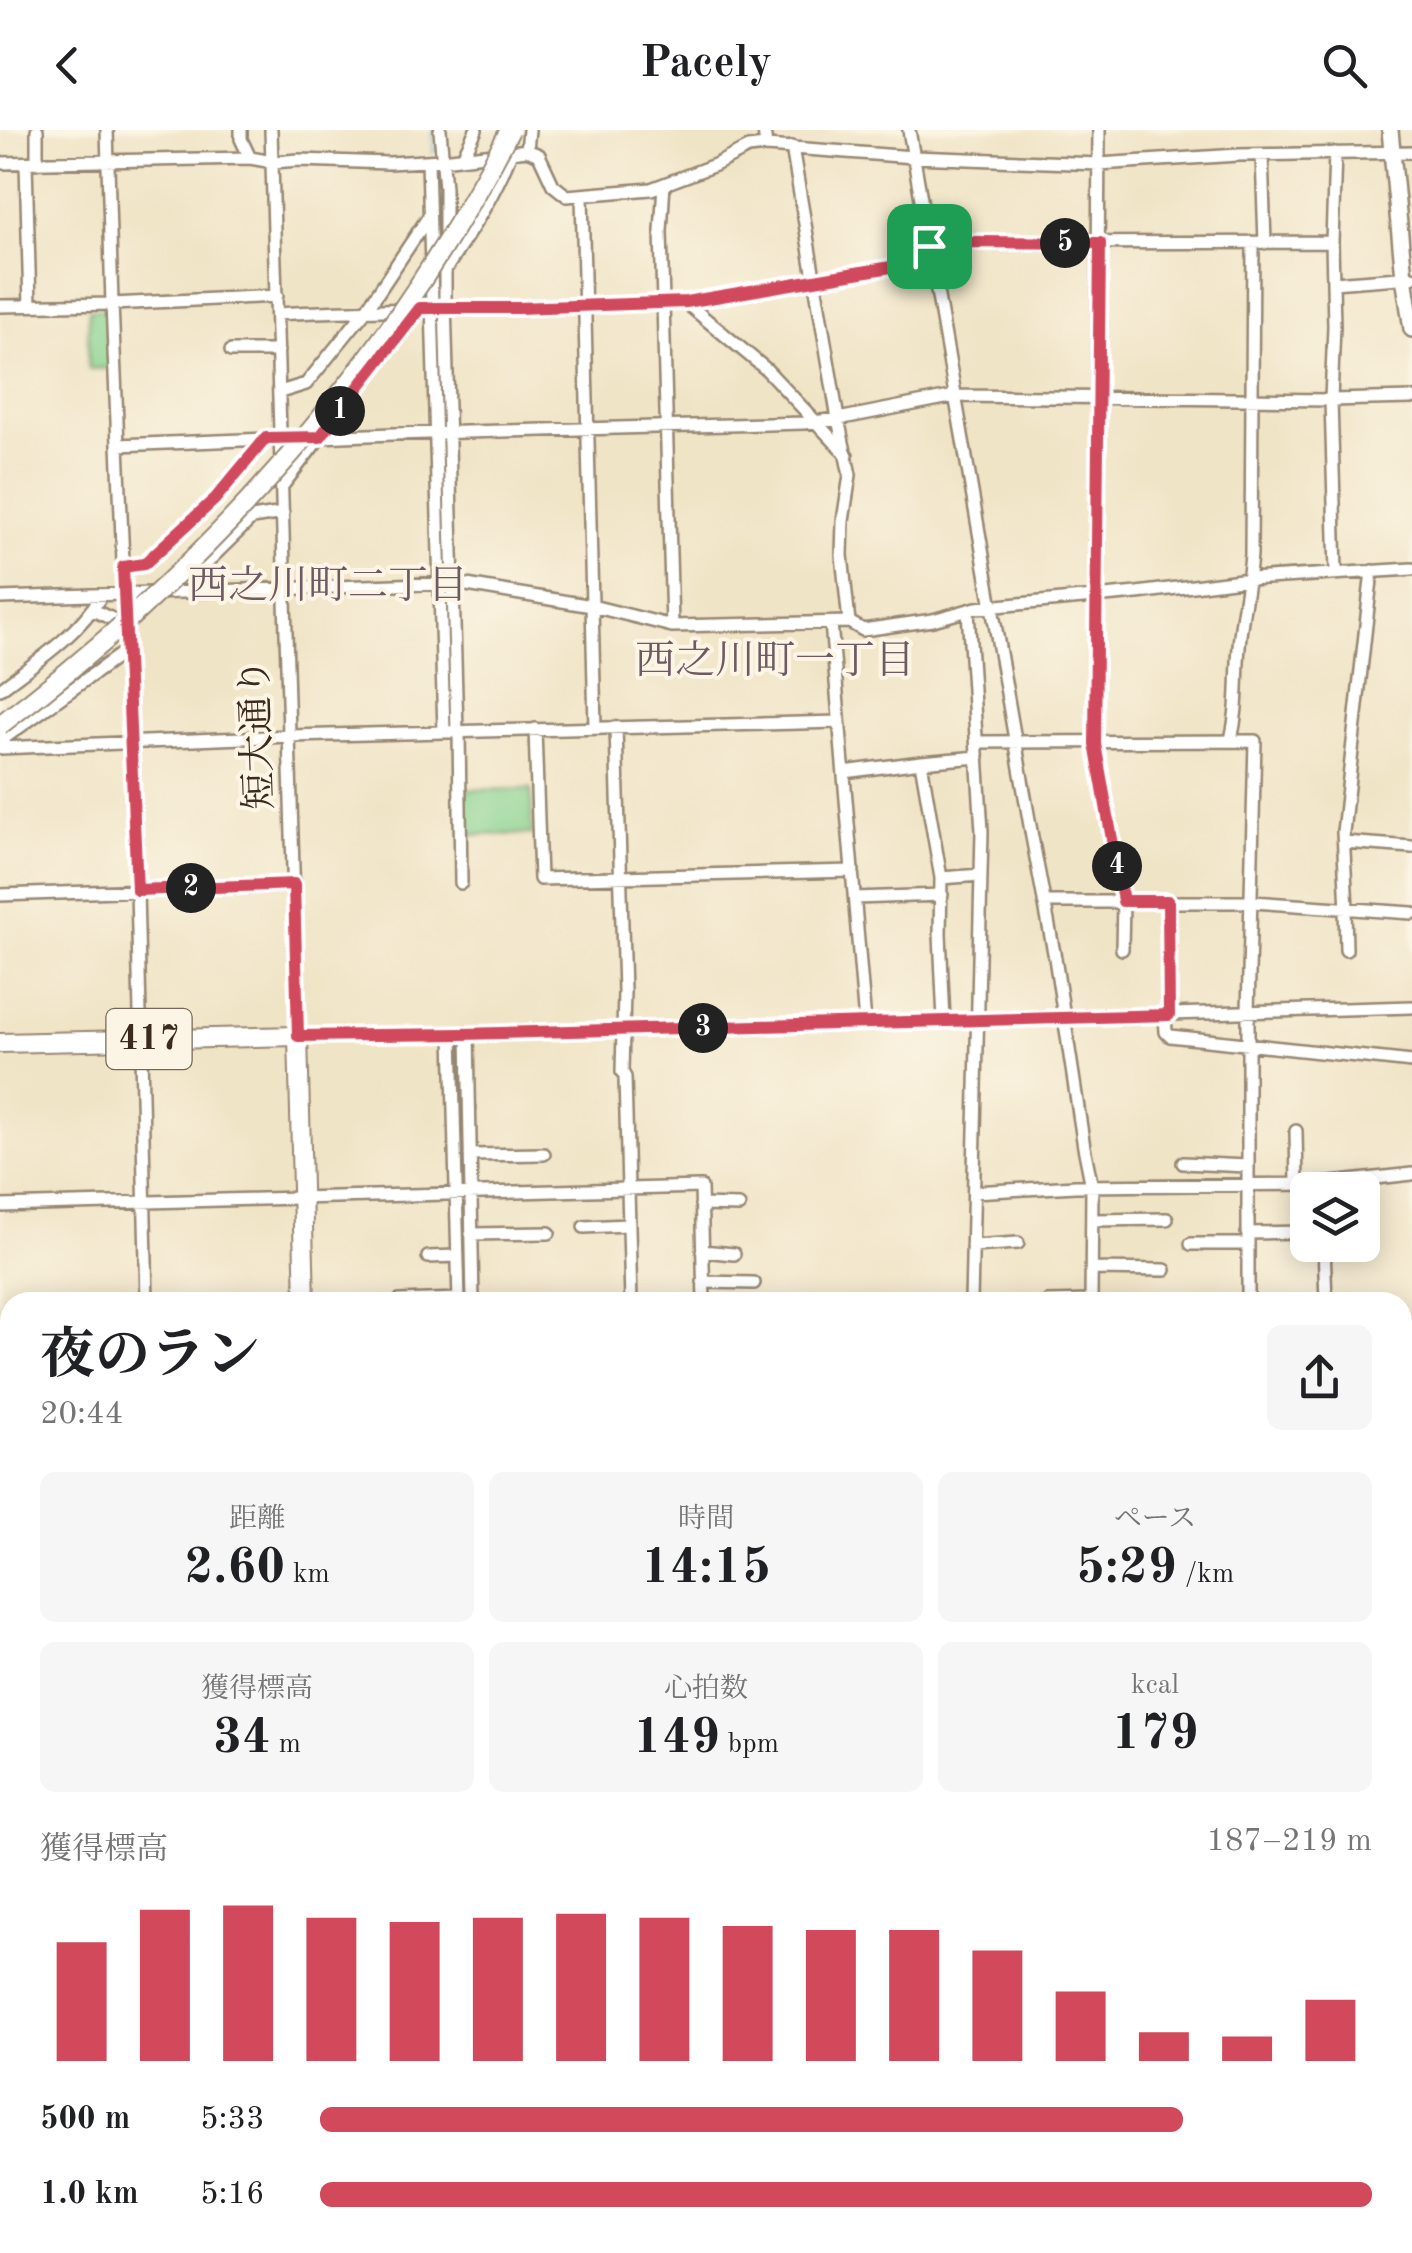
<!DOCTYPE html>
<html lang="ja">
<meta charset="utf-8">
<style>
:root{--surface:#fff;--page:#f6f6f6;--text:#202124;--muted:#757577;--accent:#d1495b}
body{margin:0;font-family:"Old Standard TT","Noto Serif JP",serif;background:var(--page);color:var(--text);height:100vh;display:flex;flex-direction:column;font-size:38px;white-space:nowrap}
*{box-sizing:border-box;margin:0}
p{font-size:32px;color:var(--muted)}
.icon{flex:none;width:55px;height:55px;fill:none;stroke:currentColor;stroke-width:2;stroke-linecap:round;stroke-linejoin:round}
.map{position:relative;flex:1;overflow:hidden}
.sheet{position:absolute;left:0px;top:1162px;width:1412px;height:962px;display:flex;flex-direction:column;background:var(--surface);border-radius:30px 30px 0 0;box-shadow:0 5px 25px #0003}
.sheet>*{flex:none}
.controls{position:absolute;left:1290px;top:1042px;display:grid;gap:20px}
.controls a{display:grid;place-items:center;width:90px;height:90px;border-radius:15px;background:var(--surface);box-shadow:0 5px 25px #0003;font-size:50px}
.pin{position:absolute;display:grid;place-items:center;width:85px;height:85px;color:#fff;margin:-42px;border-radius:20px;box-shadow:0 5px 15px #0006}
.km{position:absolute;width:50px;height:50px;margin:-25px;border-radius:50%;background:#222;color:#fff;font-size:28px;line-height:50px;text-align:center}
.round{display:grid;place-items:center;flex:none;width:105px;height:105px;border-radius:15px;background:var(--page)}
.overview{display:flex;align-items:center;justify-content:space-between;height:170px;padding:0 40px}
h1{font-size:55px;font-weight:700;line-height:75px}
.metrics{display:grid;grid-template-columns:repeat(3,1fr);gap:15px;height:170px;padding:10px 40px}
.metrics div{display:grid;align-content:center;border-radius:15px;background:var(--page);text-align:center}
.metrics b{font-size:50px;font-weight:700}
.metrics small{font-size:28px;font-weight:400}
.metrics p{font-size:28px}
.chart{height:280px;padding:20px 40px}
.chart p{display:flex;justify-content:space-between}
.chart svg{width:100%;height:180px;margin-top:10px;stroke:var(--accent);stroke-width:6}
ul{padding:0 40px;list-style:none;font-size:32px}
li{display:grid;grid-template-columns:160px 120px 1fr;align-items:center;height:75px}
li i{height:25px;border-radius:12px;background:var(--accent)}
header{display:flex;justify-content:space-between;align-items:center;height:130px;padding:0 40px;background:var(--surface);font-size:45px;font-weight:700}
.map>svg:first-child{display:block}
.green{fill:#87d18e;stroke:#617e56;stroke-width:2.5}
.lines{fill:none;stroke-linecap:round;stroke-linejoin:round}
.stream{stroke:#51aacf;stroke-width:2.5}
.canal{stroke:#51aacf;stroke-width:9}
.river{stroke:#51aacf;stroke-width:15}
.minor-casing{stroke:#968772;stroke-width:16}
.major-casing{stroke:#968772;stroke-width:20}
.highway-casing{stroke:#968772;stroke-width:22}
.minor{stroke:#fff;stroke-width:11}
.major{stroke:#fff;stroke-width:15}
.highway{stroke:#fff;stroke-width:18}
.highway-bridge-casing{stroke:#968772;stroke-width:22;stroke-linecap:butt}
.highway-bridge{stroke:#fff;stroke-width:18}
.route-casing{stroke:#fff;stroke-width:20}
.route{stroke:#d1495b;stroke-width:12}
.labels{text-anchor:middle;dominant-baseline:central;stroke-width:8;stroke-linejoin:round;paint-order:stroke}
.shield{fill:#fcf5e5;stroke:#75675a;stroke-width:2.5}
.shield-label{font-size:35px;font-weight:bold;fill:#3b2a1e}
.street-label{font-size:38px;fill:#3b2a1e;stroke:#fcf5e5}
.neighbourhood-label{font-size:40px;fill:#6d5a62;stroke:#fcf5e5}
</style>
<header><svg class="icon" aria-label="back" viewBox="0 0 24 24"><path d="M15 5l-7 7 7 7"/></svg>Pacely<svg class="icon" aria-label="search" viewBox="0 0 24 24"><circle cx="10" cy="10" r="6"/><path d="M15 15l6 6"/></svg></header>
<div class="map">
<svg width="1412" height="2123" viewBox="0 0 1412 2123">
<rect width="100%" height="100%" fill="#fcf5e5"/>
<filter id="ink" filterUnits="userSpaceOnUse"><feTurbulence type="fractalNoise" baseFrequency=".01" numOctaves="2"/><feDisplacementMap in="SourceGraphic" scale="20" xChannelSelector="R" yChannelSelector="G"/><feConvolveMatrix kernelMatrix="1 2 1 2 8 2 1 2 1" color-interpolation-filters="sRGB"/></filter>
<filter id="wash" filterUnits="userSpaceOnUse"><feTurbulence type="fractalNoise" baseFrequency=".0048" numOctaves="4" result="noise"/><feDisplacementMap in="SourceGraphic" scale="40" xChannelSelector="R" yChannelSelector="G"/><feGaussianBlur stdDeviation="2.25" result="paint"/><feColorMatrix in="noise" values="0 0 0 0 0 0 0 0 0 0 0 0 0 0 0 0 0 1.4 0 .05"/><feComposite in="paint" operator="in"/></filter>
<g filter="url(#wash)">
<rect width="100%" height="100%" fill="#f0e4c6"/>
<!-- green -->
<path class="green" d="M109 179 112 238 88 239 89 180Z
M531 659 532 704 462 705 461 660Z"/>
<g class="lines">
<!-- stream -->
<path class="stream" d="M433 0 434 23
M436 36 438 108
M439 136V158"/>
<!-- canal -->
<path class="canal" d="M0 2020 10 2008"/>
<!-- river -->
<path class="river" d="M198 2123 220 2120 223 2123"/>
</g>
</g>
<g filter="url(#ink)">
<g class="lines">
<!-- minor casing -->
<g class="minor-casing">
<path id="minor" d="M37 0V33
M107 0 112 174 137 760 147 1172
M241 0V9L250 28
M271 0 298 906 622 900 1412 877
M440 0 445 58V171L457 601
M764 0 766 16
M909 0 1032 707 1055 828 1084 1017 1092 1057 1091 1172
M1099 0 1095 614 1123 771 1122 819
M792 17 838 289 850 345 843 391 842 425 849 492
M527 20 529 0
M1335 23 1332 112 1334 196 1331 270 1336 442
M1262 25 1265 113
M463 27 476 0
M428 31 444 602
M0 33 250 28 273 32 299 30 389 33 442 30 527 20 539 25 553 55 567 66 651 59 715 35 748 18 766 16 913 27 1099 34 1238 25 1412 22
M26 33 30 175
M664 54 661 101 672 496
M582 65 595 597
M929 116 976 113 1332 112
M445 140C470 102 495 65 511 22
M1333 153 1412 147
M685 172 932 130
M0 176 112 174 277 166
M277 184C413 176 550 180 685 172L767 240 847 325
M231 221H278
M280 262 306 254 367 179 429 86
M118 315 393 304 804 293 838 289 955 266 1331 270 1412 268
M283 355 420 178
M123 437 144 434 215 369 266 309
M191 462 198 441 252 388 283 383
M0 468 455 453 592 476 672 496 849 492 863 500 933 490 976 478 1137 463 1249 449 1412 439
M93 480 125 495
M968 481 982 701 971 1172
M831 493 865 893
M0 559C37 531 77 506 101 466
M616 598 624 861 622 942 625 947 631 1172
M535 599 540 749 853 741
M459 601 461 753
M1231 610C1239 576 1236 551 1239 517 1241 486 1249 455 1251 424L1253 113
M0 611 127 520
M978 612 1255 611 1248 882V1172
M0 618 290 606 839 592
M844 642 921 632
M1344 712 1412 717
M941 748 921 632 978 627
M0 765 294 755
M855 768 942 765
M1169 771V885
M1044 772H1253L1412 783
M1345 778 1346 820
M1347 779 1343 702 1372 441
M1165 885 1166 902 1170 906 1412 932
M944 891 940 804 941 748 981 745
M468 904 473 1172
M452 905 459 1172
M1296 1001 1297 1054
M470 1025 544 1024
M1183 1033 1247 1036
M974 1062 1075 1056 1322 1054 1412 1044
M701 1075 739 1076
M0 1076 701 1057 704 1172
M1092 1090 1167 1089
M584 1097 628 1095
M1247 1103 1308 1102
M471 1104 549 1103
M1191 1114H1248
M1324 1115 1326 1172
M972 1116 1018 1113
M702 1121 734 1124
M428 1127 457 1126
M1092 1139 1165 1140
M703 1152 754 1153
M399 1171 459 1169
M1047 1172 1091 1171
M1402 1208 1412 1207
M0 1224H10
M1402 1259H1412
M1402 1347H1412
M0 1375H10
M0 1423H10
M0 1432 3 1674 5 1690 10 1703
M1402 1442 1410 1443 1412 1453
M1402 1537 1412 1538
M1402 1727H1412
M0 1794H7L10 1773
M1406 1823H1412
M0 1871 10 1872
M0 1914H10
M0 1969H10
M0 2032 10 2019
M1402 2084H1412
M263 2115 267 2123
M558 2115 567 2123
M811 2115V2123
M952 2115V2123
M1044 2115 1045 2123
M1088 2115 1089 2123
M77 2123V2115
M650 2123 651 2115
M1333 2123 1334 2115"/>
</g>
<!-- major casing -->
<g class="major-casing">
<path id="major" d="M1390 0 1404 147 1412 199
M349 2115 354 2123"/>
</g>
<!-- highway casing -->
<g class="highway-casing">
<path id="highway" d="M0 913 298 906 305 1172
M0 1934H10
M1402 1945H1412
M0 1947H10
M1402 1960H1412"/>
</g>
<!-- minor -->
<use href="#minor" class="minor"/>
<!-- major -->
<use href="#major" class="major"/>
<!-- highway -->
<use href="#highway" class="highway"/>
<!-- highway-bridge casing -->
<g class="highway-bridge-casing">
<path id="highway-bridge" d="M0 595C213 434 387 238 510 0"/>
</g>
<!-- highway-bridge -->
<use href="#highway-bridge" class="highway-bridge"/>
</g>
</g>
<g class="lines" filter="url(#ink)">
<!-- route casing -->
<g class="route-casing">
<path id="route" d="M976 112 1100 113 1095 614 1123 771H1168L1169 885 462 904 298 906 294 754 137 760 123 437 144 434 215 369 266 308 320 307 420 178H518L686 172 932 130 929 116Z"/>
</g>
<!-- route -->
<use href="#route" class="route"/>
</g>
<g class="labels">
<!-- shield labels -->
<rect class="shield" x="106.5" y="879" width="85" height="60" rx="8"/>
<g class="shield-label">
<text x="149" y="909">417</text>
</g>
<!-- street labels -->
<g class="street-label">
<text transform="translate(259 604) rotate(-92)">短大通り</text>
</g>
<!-- neighbourhood labels -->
<g class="neighbourhood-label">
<text x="328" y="458">西之川町二丁目</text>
<text x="775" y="533">西之川町一丁目</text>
</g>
</g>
</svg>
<div class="controls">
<a><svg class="icon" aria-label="layers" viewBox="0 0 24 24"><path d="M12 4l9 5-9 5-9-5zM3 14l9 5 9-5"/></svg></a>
</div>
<div class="pin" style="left:929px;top:116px;background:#1e9e55"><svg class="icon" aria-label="arrive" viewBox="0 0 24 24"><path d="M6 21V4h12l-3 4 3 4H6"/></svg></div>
<b class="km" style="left:340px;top:281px">1</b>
<b class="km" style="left:191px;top:758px">2</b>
<b class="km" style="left:703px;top:898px">3</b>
<b class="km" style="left:1117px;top:736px">4</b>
<b class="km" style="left:1065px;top:113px">5</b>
<section class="sheet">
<div class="overview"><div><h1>夜のラン</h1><p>20:44</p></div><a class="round"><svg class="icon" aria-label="share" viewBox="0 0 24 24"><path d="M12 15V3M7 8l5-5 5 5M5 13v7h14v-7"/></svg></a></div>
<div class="metrics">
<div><p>距離</p><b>2.60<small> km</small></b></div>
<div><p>時間</p><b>14:15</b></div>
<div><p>ペース</p><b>5:29<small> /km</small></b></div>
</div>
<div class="metrics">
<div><p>獲得標高</p><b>34<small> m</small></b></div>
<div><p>心拍数</p><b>149<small> bpm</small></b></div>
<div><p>kcal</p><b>179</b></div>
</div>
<div class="chart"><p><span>獲得標高</span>187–219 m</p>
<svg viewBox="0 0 160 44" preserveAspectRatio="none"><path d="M5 44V15M15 44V7M25 44V6M35 44V9M45 44V10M55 44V9M65 44V8M75 44V9M85 44V11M95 44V12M105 44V12M115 44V17M125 44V27M135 44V37M145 44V38M155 44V29"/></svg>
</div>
<ul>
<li><b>500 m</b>5:33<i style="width:82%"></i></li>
<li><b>1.0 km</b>5:16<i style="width:100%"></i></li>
</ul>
</section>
</div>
